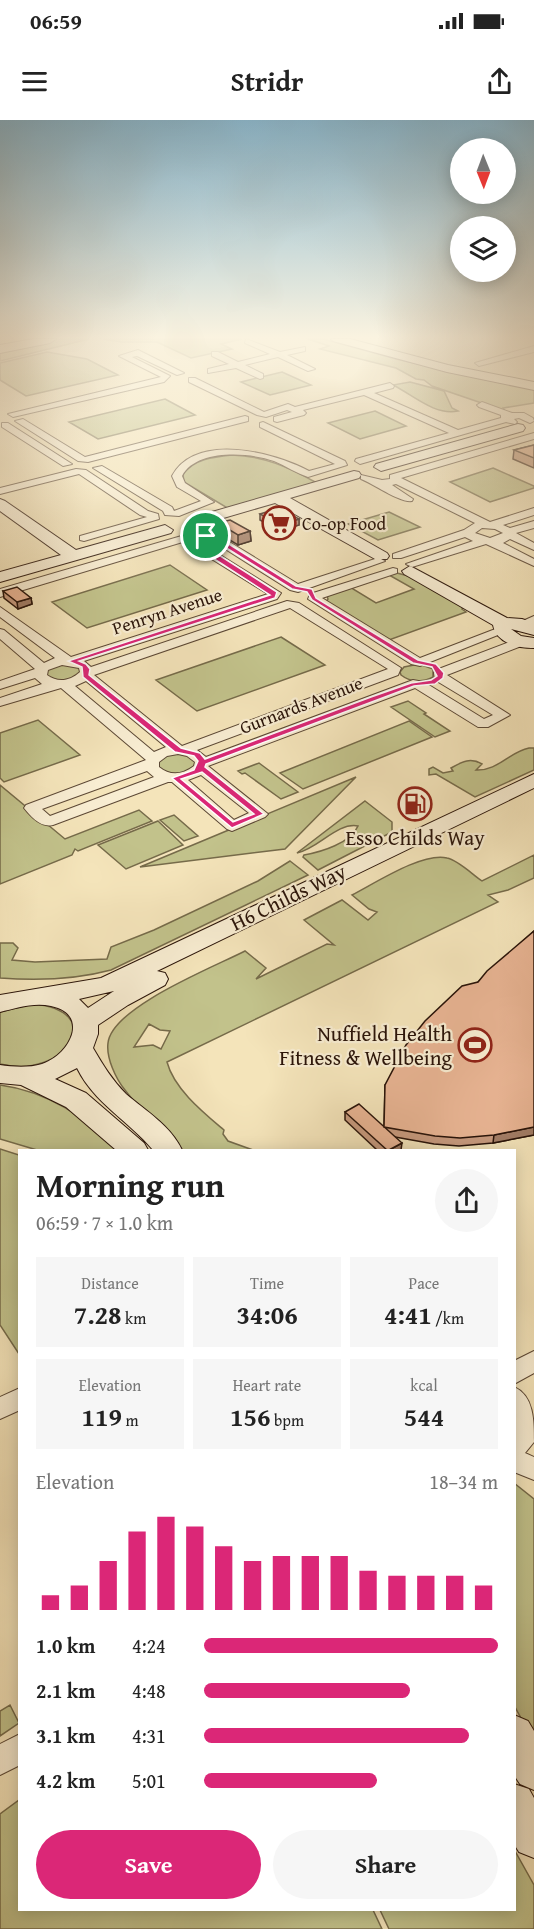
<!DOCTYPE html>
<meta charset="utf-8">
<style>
:root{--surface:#fff;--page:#f6f6f6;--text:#222;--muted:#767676;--accent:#db2777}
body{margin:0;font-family:"Gentium Book Plus",serif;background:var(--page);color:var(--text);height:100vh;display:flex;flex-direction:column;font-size:22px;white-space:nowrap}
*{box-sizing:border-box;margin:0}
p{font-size:20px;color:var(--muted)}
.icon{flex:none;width:33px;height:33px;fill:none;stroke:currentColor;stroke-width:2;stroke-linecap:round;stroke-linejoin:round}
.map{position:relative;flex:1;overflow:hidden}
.drawer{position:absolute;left:18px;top:1029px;width:498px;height:762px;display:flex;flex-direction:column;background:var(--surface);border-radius:0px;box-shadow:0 3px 15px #0003}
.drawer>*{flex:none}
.needle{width:39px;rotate:179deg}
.tools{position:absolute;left:450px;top:18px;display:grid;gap:12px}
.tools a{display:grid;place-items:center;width:66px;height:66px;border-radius:50%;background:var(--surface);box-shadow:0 3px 15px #0003;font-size:30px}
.pin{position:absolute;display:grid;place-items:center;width:51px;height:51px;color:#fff;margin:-26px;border:3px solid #fff;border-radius:50%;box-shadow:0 2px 6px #0007}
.round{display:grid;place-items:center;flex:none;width:63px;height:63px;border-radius:32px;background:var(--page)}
.summary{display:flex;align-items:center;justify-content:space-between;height:102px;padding:0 18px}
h1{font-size:33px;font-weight:800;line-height:45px}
.figures{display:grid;grid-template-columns:repeat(3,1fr);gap:9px;height:102px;padding:6px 18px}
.figures div{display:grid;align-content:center;border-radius:0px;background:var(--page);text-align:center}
.figures b{font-size:26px;font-weight:800}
.figures small{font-size:16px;font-weight:400}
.figures p{font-size:16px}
.chart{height:168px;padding:12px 18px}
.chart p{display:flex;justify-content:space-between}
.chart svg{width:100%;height:108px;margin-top:6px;stroke:var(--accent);stroke-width:6}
.action{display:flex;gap:12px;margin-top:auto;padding:12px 18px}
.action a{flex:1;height:69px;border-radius:36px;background:var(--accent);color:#fff;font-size:24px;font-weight:800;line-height:69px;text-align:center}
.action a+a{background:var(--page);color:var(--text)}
ul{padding:0 18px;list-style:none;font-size:20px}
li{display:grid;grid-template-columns:96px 72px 1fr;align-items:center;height:45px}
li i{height:15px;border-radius:8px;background:var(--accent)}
.status{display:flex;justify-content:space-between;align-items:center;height:42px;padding:0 30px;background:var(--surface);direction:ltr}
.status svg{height:16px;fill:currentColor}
header{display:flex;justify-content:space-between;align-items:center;height:78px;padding:0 18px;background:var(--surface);font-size:27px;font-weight:800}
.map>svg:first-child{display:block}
.green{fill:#c2c28b;stroke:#766b4a;stroke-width:1.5;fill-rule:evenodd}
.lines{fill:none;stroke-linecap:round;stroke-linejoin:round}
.street-casing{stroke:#5c4835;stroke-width:2}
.secondary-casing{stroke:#2a1409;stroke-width:2}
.street{fill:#f8edd2;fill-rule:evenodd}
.secondary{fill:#f8edd2;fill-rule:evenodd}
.wall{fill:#c79a7e;stroke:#2a1409;stroke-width:1.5}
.shaded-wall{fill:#a27d66;stroke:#2a1409;stroke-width:1.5}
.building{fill:#e7b392;stroke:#2a1409;stroke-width:1.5}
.route{fill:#db2777;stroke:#fff;stroke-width:1.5;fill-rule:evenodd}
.labels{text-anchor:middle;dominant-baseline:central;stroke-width:4.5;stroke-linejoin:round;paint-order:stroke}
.far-poi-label{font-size:18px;fill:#2a1409;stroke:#f8edd2;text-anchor:start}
.far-street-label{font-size:18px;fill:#2a1409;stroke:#f8edd2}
.poi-label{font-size:21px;fill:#2a1409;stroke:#f8edd2}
.street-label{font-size:21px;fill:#2a1409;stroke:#f8edd2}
</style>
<div class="status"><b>06:59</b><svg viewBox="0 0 49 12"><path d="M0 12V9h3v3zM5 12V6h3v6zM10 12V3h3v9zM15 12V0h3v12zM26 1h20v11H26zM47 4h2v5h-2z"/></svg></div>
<header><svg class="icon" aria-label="menu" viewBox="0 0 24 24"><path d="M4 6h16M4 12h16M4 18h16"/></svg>Stridr<svg class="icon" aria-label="share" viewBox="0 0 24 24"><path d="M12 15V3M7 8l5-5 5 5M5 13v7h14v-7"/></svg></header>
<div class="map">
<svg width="534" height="1809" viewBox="0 0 534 1809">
<rect width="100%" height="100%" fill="#f4e4ba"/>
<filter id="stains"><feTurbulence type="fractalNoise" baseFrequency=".00333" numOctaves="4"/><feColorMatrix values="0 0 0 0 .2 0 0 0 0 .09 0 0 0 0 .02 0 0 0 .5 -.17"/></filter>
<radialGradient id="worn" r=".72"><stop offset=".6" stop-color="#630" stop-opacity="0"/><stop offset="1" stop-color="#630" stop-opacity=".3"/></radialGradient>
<!-- green -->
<path class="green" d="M49 219H89L0 241V230Z
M103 219H242L221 224 232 229 191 238 157 222H122Z
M308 219H323L400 240 534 269V283L503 288 505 291 432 266 424 260 416 259 396 248 320 229 329 226Z
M47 232 87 239 118 255 26 276 0 260V243Z
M282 252 311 265 270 275 241 262Z
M410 262 444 271 452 288 458 291C435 296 413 275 393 265Z
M165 279 195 295 98 319 69 302Z
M375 291 406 306 360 319 328 303Z
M232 335C264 336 288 347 317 363L229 389 184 362 183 354C195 339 213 337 232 335Z
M493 348 534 366V368L490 382 450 362Z
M389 392 420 407 378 420 348 404Z
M170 445 207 470 87 508 52 482Z
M397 453 412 457 465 487 462 489 466 492 389 520 325 483 328 479 327 476 350 467 376 483 414 469 389 455Z
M281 517 325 545 197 591 156 560Z
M66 543 82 549 74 560H49L44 551Z
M419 544 433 549V557C422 563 410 562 401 555L400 552 404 547Z
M408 581 426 593 424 594 450 611 435 617 391 587Z
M38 600 80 635 4 662 0 658V613Z
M409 601 432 617 303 669 280 653Z
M529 628H534V650L475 677 436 654 429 655V649L433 647 443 653 453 651 451 648C462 642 470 637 482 644L476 650C498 651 509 632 529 628Z
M171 633 194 636 197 647 176 656 158 650 156 641Z
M259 643 298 672 281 679 245 653 242 654 238 651Z
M356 657 285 729 140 747Z
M0 665 65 719 139 690 152 701 78 731 75 729 72 735 0 764Z
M365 681 392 702V712L318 750 303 737 304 735C321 732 351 723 358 706 337 702 318 729 297 733Z
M174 695 198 716 184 721 160 700Z
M158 701 183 725 126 749 98 725Z
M534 735V758L508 770 488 775 498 782 167 942C174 969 204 993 224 1010L223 1014 228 1021 253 1030H182C164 1010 141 992 125 970 116 959 106 938 108 923 112 887 214 847 245 831L266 848 256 859 327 824 334 825 304 800 342 780 368 800 377 792 369 789 352 775C374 764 422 732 447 738 458 740 473 755 482 761ZM149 904 160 910 170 911 161 929 153 925 134 927Z
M290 741 308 755 111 850C74 860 39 861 0 858V823H13L18 828 12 840 35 842 107 839 111 827 154 810 258 761Z
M32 884C110 890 67 960 0 944V892Z
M0 965C45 971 88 997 117 1030H37L0 1019Z
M0 1029 19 1035V1234L0 1205Z
M514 1363 534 1379V1622L515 1587Z
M10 1585 19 1603 0 1616V1591Z
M19 1680 20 1790H373L382 1809H0V1694Z
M515 1731 534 1765V1809H389L380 1790H514Z"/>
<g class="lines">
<!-- street casing -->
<g class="street-casing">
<path id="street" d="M246 219 280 232 305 227V231L287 235 315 249 308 251 278 237 245 245 263 254V258L260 259 236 248 208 253V249L229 244 212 236V232H218L238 242 270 234 245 223Z
M534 226V232L479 246 475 243Z
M138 230 184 253 177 255 137 236 132 237 170 256 164 262 13 297 8 294 161 257 119 236Z
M189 258H195L264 292 288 284 295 287 390 263 394 266 393 268 374 273 458 310 501 298V295L479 287 477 285 482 282 512 293H524L533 298 534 301 530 303 519 298 514 299 517 302 515 304 506 302 360 344 355 341 356 339 449 313 364 275 303 290 306 293 304 295 277 302 274 301V297L292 292 287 290 266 297 257 295 189 262Z
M245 296 248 297V301L88 342 78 341 15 301 23 299 85 337Z
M263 302 345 341 347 345 308 357C296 353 286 346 274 341 249 332 196 329 182 356L185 363 214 382 179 396 165 395 163 391 93 348 102 346 172 387 174 391 201 381 177 367 172 356C196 312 274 332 309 351L335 344 260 307V303Z
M2 303H8L72 344 63 346 2 307Z
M534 313V319L401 358 490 402 534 388V395L503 405 510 408 534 401V408L516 413 534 423V430L510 419 503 423 534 439V446L486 424 412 447 406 444 473 421 465 417 401 438H393V434L464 410 475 403 396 364 392 365 413 379 412 381C400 383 374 364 361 359V355L382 360 390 359V355ZM482 408 495 409 503 413 490 418 475 413Z
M76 349 86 350 148 391 158 394 159 399 84 421 80 420V416L147 397 140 395 79 354 0 374V368Z
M206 413 218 415 298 464 375 439 379 438 385 441 298 472 290 470 211 420 202 418V414Z
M185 415 195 417 198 421 281 473 277 479 84 541 91 547 287 481 299 483 401 548 398 555 197 630 206 637 413 560 424 562 484 599 493 595 435 560 434 553 436 550 520 518 524 519 526 522 524 525 447 555 510 595 488 607H478L415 568 208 646 268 694 265 697 232 711 227 709 172 662H168L53 705C41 708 31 697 24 688L26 685 146 640 61 568 0 586V578L42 564 35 558 0 569V561L35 549 0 519V509L4 510 44 543 55 538 0 497V487L71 537 268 474 189 425 186 421 0 477V469ZM290 488 388 549 182 626 94 555ZM62 545 79 548 80 552C70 561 58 563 47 555L48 550ZM86 561 166 627 154 632 75 566ZM178 634 187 636 195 642 194 646C182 655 170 656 159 647V642L167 636ZM147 651 154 657 50 696 42 689ZM201 655 249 693 234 700 188 660Z
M393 448 397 449V453L322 478 420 538 498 508 502 507 508 511 420 546 411 544 308 479 310 474Z
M534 496V504L522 508 516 504Z
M534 1231V1253L514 1264V1241Z
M514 1267C534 1276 534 1300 534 1322L525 1333 534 1337V1360L514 1352Z
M20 1268V1290L0 1299V1277Z
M20 1614V1645L0 1655V1624Z"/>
</g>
<!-- secondary casing -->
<g class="secondary-casing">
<path id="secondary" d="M33 219H56L50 223 0 233V225Z
M331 219H350L448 245 534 262V270L447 252 333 221Z
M518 304 523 305 525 308 523 311 381 351 374 347 376 344Z
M354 351 359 352 361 355 359 358 290 378 387 433 389 436 387 439H375L275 383 196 406 188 401 191 398Z
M0 379 5 381 76 430 165 405 173 410 171 413 0 462V452L61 435 0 391Z
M410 446 507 498 522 499 534 503V515L511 509 521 516 534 518V528C518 528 496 523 493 505L404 454 402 451Z
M534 654V668L157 851 165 853 168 859 165 865 128 885 98 905V914L93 928C103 945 112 960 126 974 146 991 171 1006 182 1030H153C129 1001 94 983 77 948L55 959 86 973 144 1023 148 1030H116L66 987 21 965 0 963V945C13 947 29 948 42 944 71 934 90 894 51 886 34 882 16 888 0 892V875L101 858ZM114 871 88 888 79 879Z
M514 1595 528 1601 534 1611V1670L520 1664 514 1655Z
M514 1664 529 1669 534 1678V1738L519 1732 514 1724Z"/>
</g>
<!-- street -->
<use href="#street" class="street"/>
<!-- secondary -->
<use href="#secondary" class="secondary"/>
</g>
<!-- wall -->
<path class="wall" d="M534 325V348L513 339 514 330Z
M260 394 299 399V405L279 411 260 400Z
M218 403 250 411 251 421 238 425 218 413Z
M3 471 31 478 32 484 18 489 4 478Z
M534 811V1015L493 1023 459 1026 434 1024 395 1017 401 1030H377L345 1000V992L384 1007 385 965 478 862Z"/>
<!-- shaded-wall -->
<path class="shaded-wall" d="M299 399V405L279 411V405Z
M250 411 251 421 238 425V415Z
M31 478 32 484 18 489 17 482Z
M534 1007V1015L493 1023 494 1015Z
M402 1023 401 1030H389Z"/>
<!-- building -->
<path class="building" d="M534 325V338L514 330Z
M279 388 299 399 279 405 260 394Z
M230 400 250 411 238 415 218 403Z
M17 467 31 478 17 482 3 471Z
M534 811V1007L494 1015 460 1018 435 1016 384 1007 385 965 406 925 425 901 462 866 478 862 487 851Z
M359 984 402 1023 389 1030H387L345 992Z"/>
<!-- sky -->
<linearGradient id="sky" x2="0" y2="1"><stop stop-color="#89b8d0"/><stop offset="0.46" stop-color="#faf3e0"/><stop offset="1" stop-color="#faf3e0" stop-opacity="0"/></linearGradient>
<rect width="534" height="472" fill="url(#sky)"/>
<!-- route -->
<path class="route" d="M206 414 216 416 296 466 312 469 316 478 418 540 436 544 444 553 443 558 435 564 414 566 377 580 206 644 205 647 264 694 232 708 172 658 194 650 198 641 194 636 175 632 83 557 82 547 68 541 270 475 191 424 188 419ZM206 417 212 419 292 469 307 472 312 480 413 543 432 547 437 556 431 560 411 563 371 577 205 639 200 633 181 628 89 555 90 549 86 544 79 541 275 478 277 472 195 420ZM202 652 254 694 233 702 181 659Z"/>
<!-- icons -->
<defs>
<g id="supermarket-ring" transform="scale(1.725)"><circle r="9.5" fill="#f8edd2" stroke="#8f2418" stroke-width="1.5"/><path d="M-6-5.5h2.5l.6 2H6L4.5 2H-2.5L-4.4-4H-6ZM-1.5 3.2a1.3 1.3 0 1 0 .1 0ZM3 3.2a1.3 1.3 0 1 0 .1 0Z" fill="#8f2418"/></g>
<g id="fuel-ring" transform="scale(1.725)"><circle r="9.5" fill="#f8edd2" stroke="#8f2418" stroke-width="1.5"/><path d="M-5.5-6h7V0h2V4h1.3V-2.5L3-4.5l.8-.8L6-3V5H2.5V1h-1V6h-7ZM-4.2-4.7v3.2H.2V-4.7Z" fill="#8f2418"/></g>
<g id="stadium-ring" transform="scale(1.725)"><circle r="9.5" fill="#f8edd2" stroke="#8f2418" stroke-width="1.5"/><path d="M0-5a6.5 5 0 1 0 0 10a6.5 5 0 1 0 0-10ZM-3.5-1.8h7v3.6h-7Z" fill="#8f2418"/></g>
</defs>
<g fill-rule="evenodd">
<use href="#supermarket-ring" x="279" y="403"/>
<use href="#fuel-ring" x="415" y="684"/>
<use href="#stadium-ring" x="475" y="925"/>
</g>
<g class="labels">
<!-- far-poi labels -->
<g class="far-poi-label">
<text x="302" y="403">Co-op Food</text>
</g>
<!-- far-street labels -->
<g class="far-street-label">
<text transform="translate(167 491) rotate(-18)">Penryn Avenue</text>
<text transform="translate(301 585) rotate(-21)">Gurnards Avenue</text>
</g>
<!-- poi labels -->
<g class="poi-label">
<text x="415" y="717">Esso Childs Way</text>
<text x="452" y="913" text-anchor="end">Nuffield Health<tspan x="452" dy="24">Fitness &amp; Wellbeing</tspan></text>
</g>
<!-- street labels -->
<g class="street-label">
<text transform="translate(288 777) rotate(-26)">H6 Childs Way</text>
</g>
</g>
<rect width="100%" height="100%" filter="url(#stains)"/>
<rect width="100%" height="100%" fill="url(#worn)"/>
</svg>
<div class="tools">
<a><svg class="needle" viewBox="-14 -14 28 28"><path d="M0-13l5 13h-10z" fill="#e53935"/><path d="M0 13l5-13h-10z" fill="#767676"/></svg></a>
<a><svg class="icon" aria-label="layers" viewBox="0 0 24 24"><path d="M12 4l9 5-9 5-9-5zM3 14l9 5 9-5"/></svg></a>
</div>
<div class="pin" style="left:206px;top:416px;background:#1e9e55"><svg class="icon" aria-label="arrive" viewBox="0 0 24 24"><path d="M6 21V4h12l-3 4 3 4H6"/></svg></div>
<section class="drawer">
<div class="summary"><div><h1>Morning run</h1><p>06:59 · 7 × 1.0 km</p></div><a class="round"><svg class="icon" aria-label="share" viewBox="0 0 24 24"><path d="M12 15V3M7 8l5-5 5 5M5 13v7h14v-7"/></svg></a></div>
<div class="figures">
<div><p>Distance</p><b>7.28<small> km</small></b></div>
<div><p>Time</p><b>34:06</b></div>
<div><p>Pace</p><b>4:41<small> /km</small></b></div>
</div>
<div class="figures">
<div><p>Elevation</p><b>119<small> m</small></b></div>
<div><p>Heart rate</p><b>156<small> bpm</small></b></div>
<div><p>kcal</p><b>544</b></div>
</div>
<div class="chart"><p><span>Elevation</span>18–34 m</p>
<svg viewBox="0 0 160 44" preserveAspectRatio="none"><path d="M5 44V38M15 44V34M25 44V24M35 44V12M45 44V6M55 44V10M65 44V18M75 44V24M85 44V22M95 44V22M105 44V22M115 44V28M125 44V30M135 44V30M145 44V30M155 44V34"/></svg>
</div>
<ul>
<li><b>1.0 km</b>4:24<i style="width:100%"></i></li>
<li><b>2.1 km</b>4:48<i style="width:70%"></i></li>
<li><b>3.1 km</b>4:31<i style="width:90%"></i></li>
<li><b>4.2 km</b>5:01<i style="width:59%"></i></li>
</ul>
<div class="action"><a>Save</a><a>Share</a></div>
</section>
</div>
